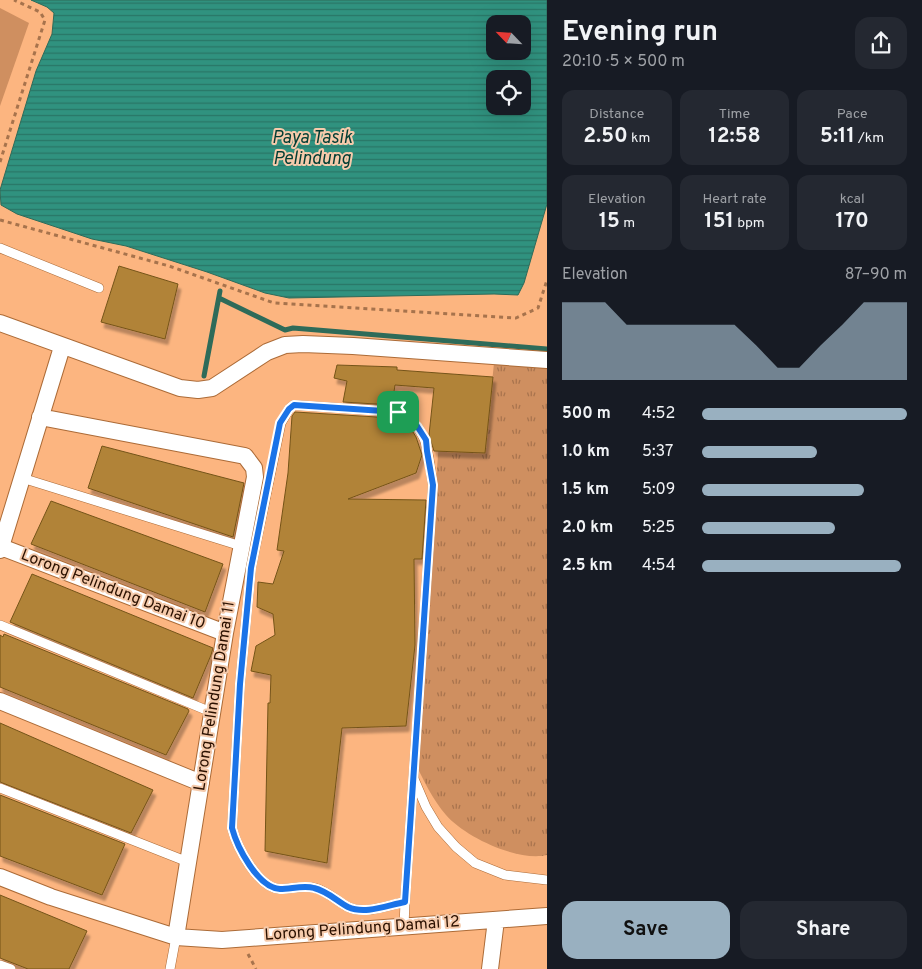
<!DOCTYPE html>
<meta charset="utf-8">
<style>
:root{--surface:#171b24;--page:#242831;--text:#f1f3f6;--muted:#9ea1a6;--accent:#99b0c0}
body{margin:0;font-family:Overpass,sans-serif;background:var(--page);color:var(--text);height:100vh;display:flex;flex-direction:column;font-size:19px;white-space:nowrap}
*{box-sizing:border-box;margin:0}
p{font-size:16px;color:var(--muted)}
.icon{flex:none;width:28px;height:28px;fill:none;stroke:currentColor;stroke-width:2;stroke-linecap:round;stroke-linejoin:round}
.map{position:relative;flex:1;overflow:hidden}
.drawer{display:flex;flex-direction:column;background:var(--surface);width:375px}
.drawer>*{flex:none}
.needle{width:32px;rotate:295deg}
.tools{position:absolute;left:486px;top:15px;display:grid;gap:10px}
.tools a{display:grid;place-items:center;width:45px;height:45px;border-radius:10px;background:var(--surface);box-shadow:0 5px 20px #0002;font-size:25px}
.pin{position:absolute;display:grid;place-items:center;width:42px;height:42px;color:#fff;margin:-21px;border-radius:10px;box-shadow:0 2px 8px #0006}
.round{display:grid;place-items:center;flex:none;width:52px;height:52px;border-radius:15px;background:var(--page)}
.summary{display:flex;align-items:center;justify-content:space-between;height:85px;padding:0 15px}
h1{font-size:28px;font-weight:700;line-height:38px}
.figures{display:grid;grid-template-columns:repeat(3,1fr);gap:8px;height:85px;padding:5px 15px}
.figures div{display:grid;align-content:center;border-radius:12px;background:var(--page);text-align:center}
.figures b{font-size:21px;font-weight:700}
.figures small{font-size:14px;font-weight:400}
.figures p{font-size:14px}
.chart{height:140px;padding:10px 15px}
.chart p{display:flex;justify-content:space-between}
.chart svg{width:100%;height:90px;margin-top:5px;fill:var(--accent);opacity:.7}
.cta{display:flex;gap:10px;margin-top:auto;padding:10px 15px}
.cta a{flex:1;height:58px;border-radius:15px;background:var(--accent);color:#111;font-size:20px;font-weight:700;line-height:58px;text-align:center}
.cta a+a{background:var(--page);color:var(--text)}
ul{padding:0 15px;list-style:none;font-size:16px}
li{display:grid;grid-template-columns:80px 60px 1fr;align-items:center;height:38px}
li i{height:12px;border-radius:6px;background:var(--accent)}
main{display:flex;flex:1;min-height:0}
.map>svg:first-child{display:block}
.grass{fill:url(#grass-tufts)}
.pitch{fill:#cf8f60}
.water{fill:url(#water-rules);stroke:#2e6b59;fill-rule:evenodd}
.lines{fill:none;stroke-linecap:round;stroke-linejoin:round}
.stream{stroke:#2e6b59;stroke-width:5}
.building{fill:#b18338;stroke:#755419;filter:url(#shadow)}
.lane-casing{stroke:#ac6b37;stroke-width:10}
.street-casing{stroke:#ac6b37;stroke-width:18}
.path{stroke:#a7734c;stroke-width:3;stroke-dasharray:4 4;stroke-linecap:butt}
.lane{stroke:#fff;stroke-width:9}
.street{stroke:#fff;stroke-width:16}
.route-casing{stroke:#fff;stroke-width:10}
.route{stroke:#1a73e8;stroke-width:6}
.labels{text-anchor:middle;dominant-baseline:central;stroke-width:4;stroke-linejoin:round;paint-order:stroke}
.street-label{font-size:16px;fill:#2b1100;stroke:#f5caab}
.water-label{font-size:18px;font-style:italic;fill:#013d33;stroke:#f5caab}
</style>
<main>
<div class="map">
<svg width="547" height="969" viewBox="0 0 547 969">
<defs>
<pattern id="grass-tufts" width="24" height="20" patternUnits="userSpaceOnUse" patternTransform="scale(1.25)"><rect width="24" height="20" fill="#cf8f60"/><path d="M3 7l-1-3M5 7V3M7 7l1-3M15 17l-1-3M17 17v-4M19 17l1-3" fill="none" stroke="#a8734d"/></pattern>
<pattern id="water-rules" width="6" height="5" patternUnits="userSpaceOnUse" patternTransform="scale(1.25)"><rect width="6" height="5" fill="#30927f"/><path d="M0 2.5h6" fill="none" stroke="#297666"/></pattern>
<filter id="shadow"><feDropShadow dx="3" dy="5.5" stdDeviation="1" flood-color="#0004"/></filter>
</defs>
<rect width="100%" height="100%" fill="#fcb580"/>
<!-- grass -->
<path class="grass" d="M494 363 547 365V855C518 862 465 837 446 815 433 800 424 781 415 763L439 442H486Z"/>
<!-- pitch -->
<path class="pitch" d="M0 8 29 23 0 106Z"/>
<!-- water -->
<path class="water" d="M31 0H547V204L524 283 518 295 494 294 289 298 265 293 207 272 126 246 92 239 17 214 1 205 0 190 36 71 52 34 54 13 47 7ZM495 24H522V51H495ZM495 79H522V106H495Z"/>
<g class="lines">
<!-- stream -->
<path class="stream" d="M219 298 285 330 293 328 547 349
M204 376 220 291"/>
</g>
<!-- building -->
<path class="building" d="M119 266 178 284 165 339 101 322Z
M337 365 397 367V370L493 377 485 453 434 451 429 435 434 388 395 385 392 405 343 402 347 381 334 378Z
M295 412 393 418 413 432 416 437 422 455 416 473 348 499 426 500 422 559H414L415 645 406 726 342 728 327 863 265 851 268 703H270L271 675 251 671 256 646 275 635 273 614 257 607 258 582 273 584 284 551 277 550 288 473 292 416Z
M102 446 244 483 233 537 88 488Z
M51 501 223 564 205 612 31 544Z
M32 574 213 648 211 655 193 698 10 622Z
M4 634 188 709 189 711 166 755 0 687V635L3 637Z
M0 723 153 790 131 833 0 782Z
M0 795 125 844 102 895 0 856Z
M0 895 87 931 69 969H28L0 958Z"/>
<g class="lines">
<!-- lane casing -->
<g class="lane-casing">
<path id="lane" d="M0 248 99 288
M22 478 241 546
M0 625 211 712
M414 779 426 807 438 827 456 847 475 863 505 875 547 880
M0 788 188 862
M404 926 405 902 433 485C427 453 431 429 398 412L294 405 289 409 281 423 251 568 240 684 232 828C237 847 258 888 280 889 291 889 304 885 315 888 327 891 337 901 348 907 365 915 389 905 405 902
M0 965 11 969
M170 969 176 937"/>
</g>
<!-- street casing -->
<g class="street-casing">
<path id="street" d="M0 323 180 388 198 390 212 388 267 352 285 345 303 344 353 346 547 360
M40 417 245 456 254 468 255 477 225 633 176 937
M1 547 225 633
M0 550 62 347
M0 701 201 783
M0 877 51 897 176 937 222 940 547 916
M490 969 496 920"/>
</g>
<!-- path -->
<path class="path" d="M0 162 45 20 40 12 14 0
M0 220 169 266 274 303 516 318 538 308 547 280
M248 954 256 969"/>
<!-- lane -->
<use href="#lane" class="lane"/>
<!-- street -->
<use href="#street" class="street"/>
</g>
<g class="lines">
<!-- route casing -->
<g class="route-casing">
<path id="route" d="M294 405 398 412 405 416 417 426 426 440 427 451 433 485 405 902C388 905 365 915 348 907 337 901 327 891 314 888 304 885 291 889 280 889 258 888 237 847 232 828L240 684 251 568 280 423 289 409Z"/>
</g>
<!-- route -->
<use href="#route" class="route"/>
</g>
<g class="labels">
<!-- street labels -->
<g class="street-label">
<text transform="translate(113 590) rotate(21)">Lorong Pelindung Damai 10</text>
<text transform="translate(215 696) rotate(-81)">Lorong Pelindung Damai 11</text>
<text transform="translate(362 929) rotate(-4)">Lorong Pelindung Damai 12</text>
</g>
<!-- water labels -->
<g class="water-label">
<text x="312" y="138">Paya Tasik<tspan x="312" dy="21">Pelindung</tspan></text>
</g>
</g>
</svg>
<div class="tools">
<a><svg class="needle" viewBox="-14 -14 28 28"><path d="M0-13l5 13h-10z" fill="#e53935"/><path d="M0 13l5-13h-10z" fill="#9ea1a6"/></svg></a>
<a><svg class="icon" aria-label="locate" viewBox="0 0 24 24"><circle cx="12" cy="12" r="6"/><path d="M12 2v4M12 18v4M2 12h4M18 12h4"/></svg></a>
</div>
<div class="pin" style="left:398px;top:412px;background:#1e9e55"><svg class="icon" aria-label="arrive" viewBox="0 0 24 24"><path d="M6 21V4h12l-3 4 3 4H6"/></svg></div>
</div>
<section class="drawer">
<div class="summary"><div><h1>Evening run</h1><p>20:10 · 5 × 500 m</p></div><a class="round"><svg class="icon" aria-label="share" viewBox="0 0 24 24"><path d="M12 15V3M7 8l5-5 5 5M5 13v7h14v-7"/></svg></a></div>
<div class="figures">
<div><p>Distance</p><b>2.50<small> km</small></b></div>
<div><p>Time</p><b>12:58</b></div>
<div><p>Pace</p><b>5:11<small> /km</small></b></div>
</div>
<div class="figures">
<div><p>Elevation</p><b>15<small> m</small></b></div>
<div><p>Heart rate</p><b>151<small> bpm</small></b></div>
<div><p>kcal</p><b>170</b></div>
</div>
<div class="chart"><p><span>Elevation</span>87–90 m</p>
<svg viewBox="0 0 160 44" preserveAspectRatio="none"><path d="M0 44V6L10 6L20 6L30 17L40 17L50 17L60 17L70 17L80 17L90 27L100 38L110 38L120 27L130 17L140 6L150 6L160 6V44z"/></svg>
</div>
<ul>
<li><b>500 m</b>4:52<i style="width:100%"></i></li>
<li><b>1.0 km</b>5:37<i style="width:56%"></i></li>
<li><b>1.5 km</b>5:09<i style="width:79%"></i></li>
<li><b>2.0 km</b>5:25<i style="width:65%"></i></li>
<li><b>2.5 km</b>4:54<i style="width:97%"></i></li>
</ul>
<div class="cta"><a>Save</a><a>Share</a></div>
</section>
</main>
